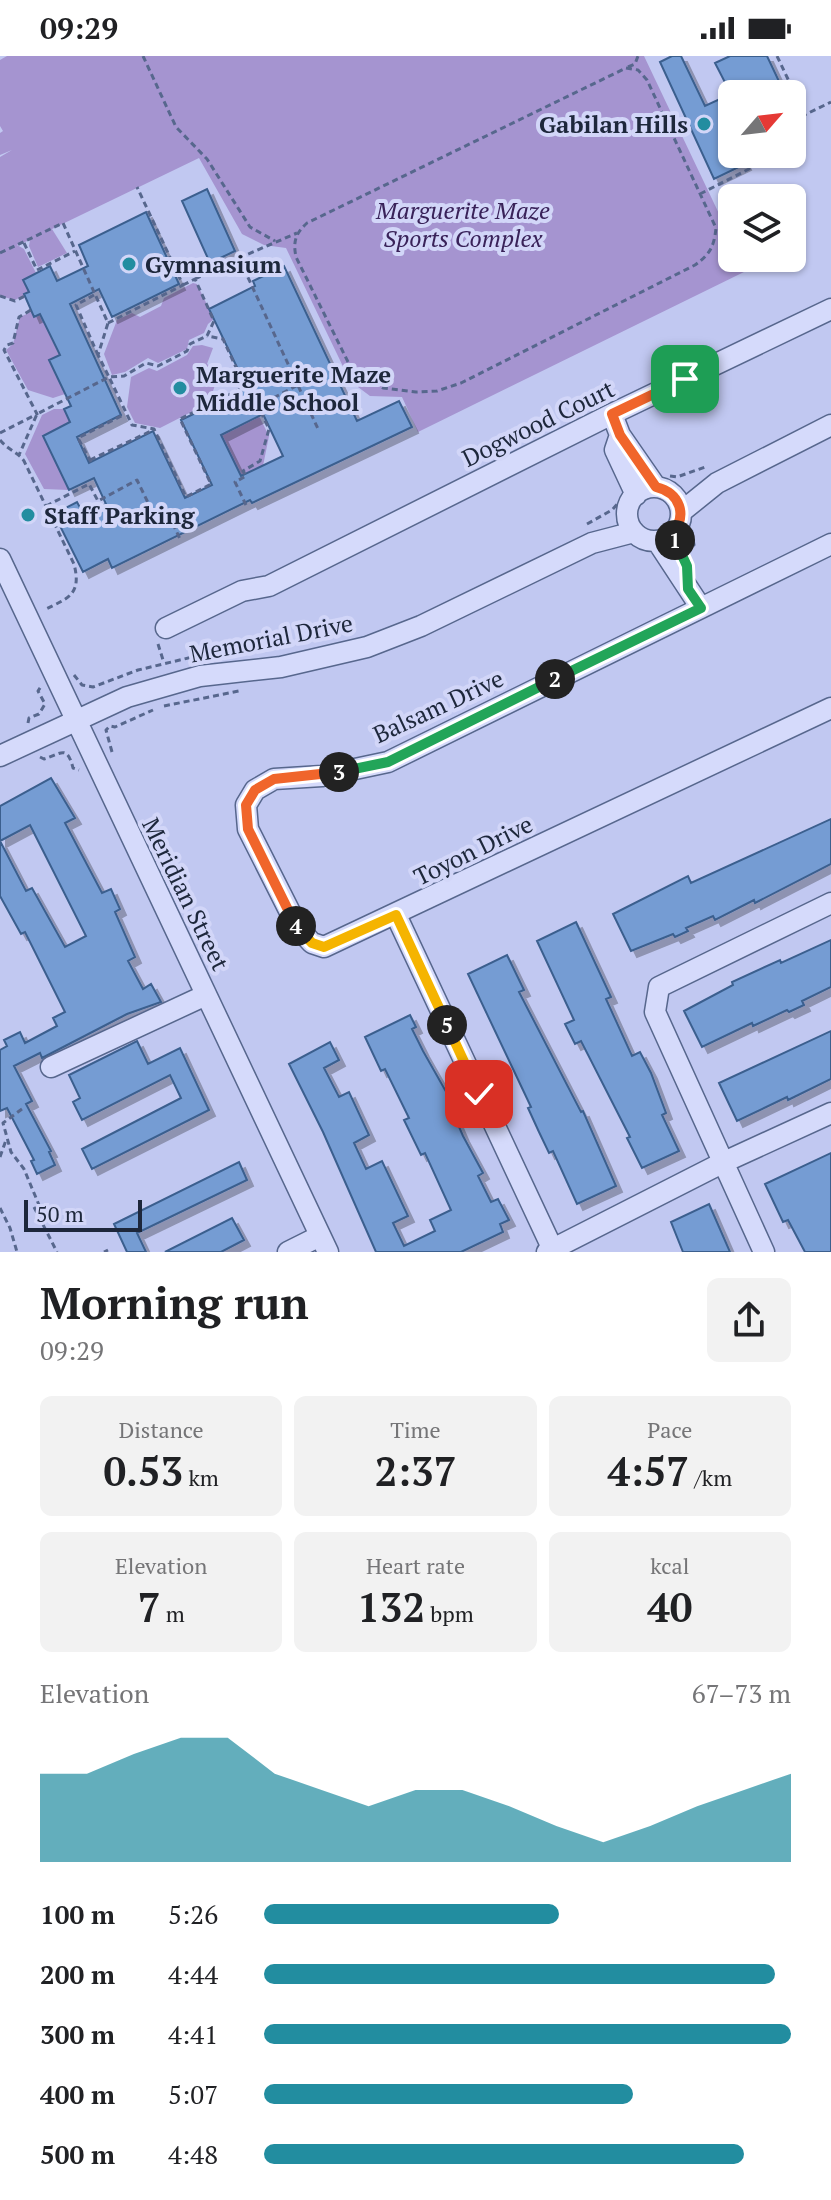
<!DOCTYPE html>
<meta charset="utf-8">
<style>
:root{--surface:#fff;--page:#f2f2f2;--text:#202124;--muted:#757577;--accent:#228da0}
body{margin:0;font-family:"PT Serif",serif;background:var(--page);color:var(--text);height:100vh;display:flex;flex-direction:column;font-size:30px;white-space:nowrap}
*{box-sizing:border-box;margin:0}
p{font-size:26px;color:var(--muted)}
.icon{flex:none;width:44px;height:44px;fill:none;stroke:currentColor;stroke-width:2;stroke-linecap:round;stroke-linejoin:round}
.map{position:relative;height:1196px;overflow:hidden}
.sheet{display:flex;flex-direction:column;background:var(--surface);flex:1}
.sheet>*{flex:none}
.needle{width:52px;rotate:62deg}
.tools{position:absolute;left:718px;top:24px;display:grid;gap:16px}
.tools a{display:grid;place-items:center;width:88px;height:88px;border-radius:12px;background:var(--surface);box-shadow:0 2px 6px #0004;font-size:40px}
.scale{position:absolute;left:24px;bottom:20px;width:118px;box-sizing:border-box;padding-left:8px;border:4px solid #1d273b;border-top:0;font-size:22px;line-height:28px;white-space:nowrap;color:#1d273b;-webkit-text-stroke:6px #d2d6f8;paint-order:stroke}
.pin{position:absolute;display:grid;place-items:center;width:68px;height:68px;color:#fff;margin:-34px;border-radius:16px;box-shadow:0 4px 12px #0006}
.km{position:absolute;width:40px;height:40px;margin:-20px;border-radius:50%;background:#222;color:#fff;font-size:22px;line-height:40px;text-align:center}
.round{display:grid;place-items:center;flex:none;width:84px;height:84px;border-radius:12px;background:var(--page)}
.head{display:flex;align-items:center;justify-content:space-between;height:136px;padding:0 40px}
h1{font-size:44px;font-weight:700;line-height:60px}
.metrics{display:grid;grid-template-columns:repeat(3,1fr);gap:12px;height:136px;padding:8px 40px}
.metrics div{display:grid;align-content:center;border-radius:12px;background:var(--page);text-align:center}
.metrics b{font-size:40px;font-weight:700}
.metrics small{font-size:22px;font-weight:400}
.metrics p{font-size:22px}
.chart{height:224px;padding:16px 40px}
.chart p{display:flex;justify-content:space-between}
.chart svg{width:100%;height:144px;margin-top:8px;fill:var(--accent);opacity:.7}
ul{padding:0 40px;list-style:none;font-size:26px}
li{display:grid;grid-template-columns:128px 96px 1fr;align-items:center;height:60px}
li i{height:20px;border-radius:10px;background:var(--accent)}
.status{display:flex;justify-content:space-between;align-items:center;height:56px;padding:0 40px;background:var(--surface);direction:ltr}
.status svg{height:22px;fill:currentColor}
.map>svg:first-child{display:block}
.green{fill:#a594d0}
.building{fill:#749cd3;stroke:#3b5f8e;stroke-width:2;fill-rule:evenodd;filter:url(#shadow)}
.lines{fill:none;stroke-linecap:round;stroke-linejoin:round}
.minor-casing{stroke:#57678d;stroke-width:23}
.path{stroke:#57678d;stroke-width:3;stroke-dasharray:6 4;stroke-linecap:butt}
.minor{stroke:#d5dafb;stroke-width:20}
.split-1-casing{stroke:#fff;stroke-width:16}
.split-2-casing{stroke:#fff;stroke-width:16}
.split-3-casing{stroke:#fff;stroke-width:16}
.split-4-casing{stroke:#fff;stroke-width:16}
.split-5-casing{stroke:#fff;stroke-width:16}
.split-6-casing{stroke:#fff;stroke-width:16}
.split-1{stroke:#f0652b;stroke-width:10}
.split-2{stroke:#22a559;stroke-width:10}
.split-3{stroke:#22a559;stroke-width:10}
.split-4{stroke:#f0652b;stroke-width:10}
.split-5{stroke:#f5b400;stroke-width:10}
.split-6{stroke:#f5b400;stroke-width:10}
.poi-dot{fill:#228da0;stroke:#d2d6f8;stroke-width:3}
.labels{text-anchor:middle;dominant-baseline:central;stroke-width:8;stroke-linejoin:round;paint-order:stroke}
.poi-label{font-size:24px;font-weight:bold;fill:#1d273b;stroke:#d2d6f8;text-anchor:start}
.park-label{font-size:24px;font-style:italic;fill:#392259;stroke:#d2d6f8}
.street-label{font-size:24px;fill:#1d273b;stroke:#d2d6f8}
</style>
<div class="status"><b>09:29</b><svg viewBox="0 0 49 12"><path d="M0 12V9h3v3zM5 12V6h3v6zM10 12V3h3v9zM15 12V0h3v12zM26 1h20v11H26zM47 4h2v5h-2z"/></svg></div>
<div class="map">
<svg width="831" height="1196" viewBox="0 0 831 1196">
<defs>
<filter id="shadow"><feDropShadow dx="6" dy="6" stdDeviation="0" flood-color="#0004"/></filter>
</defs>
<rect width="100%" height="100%" fill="#c1c8f1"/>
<!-- green -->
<path class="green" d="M7 0H644L732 185V202H740L746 215 418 376 402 341 370 340 350 325 286 192 264 189 242 178 199 102 52 173 67 197 38 211 29 190 30 184 17 189 24 193 36 217 23 224 29 237 15 244 0 240V101L12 94 0 99V77L3 75 0 70V4Z
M193 227 197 228 214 263 208 268 204 277 189 284 187 293 158 307 148 302 125 316 112 319 104 298 117 264 132 257 140 261 161 250 164 242Z
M31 256 34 260 40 258 59 299 49 305 65 338 53 342 28 334 6 294 13 288 20 261Z
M202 289 213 292 207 308 219 317 209 347 160 372 135 367 127 351 131 321 149 312 157 315 187 299 193 290Z
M54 353H64L70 366 43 380 69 434 44 433 25 398 42 359Z
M259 360 269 380 263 410 241 419 221 379Z"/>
<!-- building -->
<path class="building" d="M672 0H681L705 50 731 38 715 7 730 0H767L785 38H732V98H740L745 108 714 123 660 6Z
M207 133 235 195 210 207 182 145Z
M146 156 179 228 112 261 99 233 70 248 121 359 77 381 89 407 153 375 185 442 212 429 181 364 247 332 209 253 255 230 253 225 284 210 357 365 399 345 412 371 252 447 250 444 112 512 108 503 83 516 54 458 77 446 84 459 106 448 94 422 69 434 43 380 70 366 64 353 71 350 49 304 60 299 40 258 34 261 24 238 29 236 23 224 50 210 57 225 88 210 79 189ZM263 358 283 400 241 420 221 379Z
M51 722 75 762 65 767 102 837 111 833 120 853 115 856 135 901 128 905 143 933 151 928 161 946 127 958 42 1002 40 997 14 1010 32 1045 26 1048 51 1095 49 1096 55 1109 37 1118 31 1105 34 1104 7 1052 0 1055V994L7 990 4 984 20 976 25 987 57 970 53 962 65 956 25 876 21 878 0 840V750ZM30 769 86 880 65 891 32 832 26 835 0 785Z
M831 763V808L755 847 754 844 715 864 713 860 686 872 688 875 675 881 673 878 631 895 613 858 688 820 691 827Z
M576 866 611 941 606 943 632 1000 640 996 651 1017 666 1057 662 1059 679 1095 642 1112 627 1082 630 1081 581 985 575 988 565 968 574 964 537 885Z
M831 884V931L802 945 804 949 789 956 787 954 753 970 752 967 702 991 684 955 733 929 732 926 780 904 781 907Z
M507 899 524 934 519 936 581 1056 583 1055 616 1130 577 1148 553 1095 549 1097 539 1076 528 1052 531 1051 468 918Z
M410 959 416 971 412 973 423 995 457 1055 453 1057 463 1080 483 1117 478 1120 491 1146 498 1143 509 1164 500 1168 503 1176 461 1196H376L323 1076 289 1008 330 986 339 1004 324 1012 339 1041 349 1036 369 1079 354 1087 366 1113 382 1105 408 1160 393 1167 404 1190 435 1175 430 1164 451 1154 425 1097 421 1099 404 1064 409 1062 385 1013 381 1015 365 981Z
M831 975V1023L788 1044 787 1041 737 1065 719 1027Z
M137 985 148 1008 180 992 209 1054 92 1113 82 1093 181 1042 170 1019 82 1064 73 1046 80 1042 69 1019Z
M831 1097V1196H805L788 1164 783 1166 765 1128Z
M239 1106 247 1124 137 1177 146 1196H127L114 1168Z
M709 1148 730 1196H683L671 1166Z
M232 1162 244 1184 221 1196H165Z"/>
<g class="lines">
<!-- minor casing -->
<g class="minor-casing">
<path id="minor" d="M612 358 620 379 656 431
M620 379 615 394 636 439
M627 458a27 27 0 1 1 54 0a27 27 0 1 1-54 0Z
M681 456 717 427 831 369
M657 485 701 552
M831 488 388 706 322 720 274 723 255 734 246 749 248 773 298 872 312 887 324 891 831 652
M0 503 328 1196
M166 572 242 535 269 530 612 358 831 253
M0 700 127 641 200 620 281 611 367 591 421 570 592 487 634 476
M396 859 554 1196
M51 1011 206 939
M288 1196 320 1180
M547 1196 722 1107 831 1057
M764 1196 655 956 659 931 831 847"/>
</g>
<!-- path -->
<path class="path" d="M143 0 176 71 207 103 250 171 275 185
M777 0 805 59
M628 11 635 8 638 0
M626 12 638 14 647 24 716 172C714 191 710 198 695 209L461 327 437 335 416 336 383 332 353 316 296 201C293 186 295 178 307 167Z
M792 65 831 46
M700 138 749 113 742 98
M24 187 37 214 75 195
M0 197 63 167 108 267 98 299 109 321 37 358 19 399
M239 202 297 177
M195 223 239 202 319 375
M183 229 195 223 214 265 207 280 190 288 187 295 158 310 146 307 124 320 109 321 132 369 154 373 186 441 211 428 180 363 245 331 223 283 207 280
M94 239 76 249 98 299
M0 240 15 245 25 240
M108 267 183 229 137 131
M0 377 37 358 4 294 7 289 13 287 19 261 31 254
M0 384C8 394 18 396 24 405L74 508C82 539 68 542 44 554
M90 404 151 375
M91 406 78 382 125 358
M670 420 677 421 708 410
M246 449 235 426 246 420 243 415 260 405 269 373 258 350 298 329
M46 450 89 428 98 445 137 424 155 461 167 455 180 483
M587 468 612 454 620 445
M684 493 694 489 691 471
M158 588 164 607
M74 619 82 629 93 631 138 614 201 599 207 600
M164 650 239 635
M28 667 29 662 39 658 45 648 38 635 42 629
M112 696 106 674 110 670 115 671 153 654
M40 701 44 703C61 698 67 688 73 712L79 714
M22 1053 3 1067 11 1096 24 1113 39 1149
M0 1101 6 1084
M34 1151 57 1196
M0 1152 10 1172 17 1196
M104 1196 108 1194"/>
<!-- minor -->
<use href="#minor" class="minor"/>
</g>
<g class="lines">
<!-- split-1 casing -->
<g class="split-1-casing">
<path id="split-1" d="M675 484 672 478C688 459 680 437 656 431L620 379 612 358 685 323"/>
</g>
<!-- split-2 casing -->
<g class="split-2-casing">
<path id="split-2" d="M555 623 701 552 688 533 687 510 675 484"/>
</g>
<!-- split-3 casing -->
<g class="split-3-casing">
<path id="split-3" d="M339 716 388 706 555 623"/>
</g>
<!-- split-4 casing -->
<g class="split-4-casing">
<path id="split-4" d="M296 870 248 773 246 749 255 734 274 723 339 716"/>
</g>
<!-- split-5 casing -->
<g class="split-5-casing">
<path id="split-5" d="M296 870 312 887 324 891 396 859 447 969"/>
</g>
<!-- split-6 casing -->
<g class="split-6-casing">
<path id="split-6" d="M447 969 479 1038"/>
</g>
<!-- split-1 -->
<use href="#split-1" class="split-1"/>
<!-- split-2 -->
<use href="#split-2" class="split-2"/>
<!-- split-3 -->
<use href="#split-3" class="split-3"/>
<!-- split-4 -->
<use href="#split-4" class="split-4"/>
<!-- split-5 -->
<use href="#split-5" class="split-5"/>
<!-- split-6 -->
<use href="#split-6" class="split-6"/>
</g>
<!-- markers -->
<g class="poi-dot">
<circle cx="704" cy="68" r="8"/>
<circle cx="129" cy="208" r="8"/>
<circle cx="180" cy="332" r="8"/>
<circle cx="28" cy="459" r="8"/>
</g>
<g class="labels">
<!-- poi labels -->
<g class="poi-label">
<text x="688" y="68" text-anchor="end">Gabilan Hills</text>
<text x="145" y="208">Gymnasium</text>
<text x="196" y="318">Marguerite Maze<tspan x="196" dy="28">Middle School</tspan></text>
<text x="44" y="459">Staff Parking</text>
</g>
<!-- park labels -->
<g class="park-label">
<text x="463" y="154">Marguerite Maze<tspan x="463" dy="28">Sports Complex</tspan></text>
</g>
<!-- street labels -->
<g class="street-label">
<text transform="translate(538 367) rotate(-26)">Dogwood Court</text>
<text transform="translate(271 582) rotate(-11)">Memorial Drive</text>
<text transform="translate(438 650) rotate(-25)">Balsam Drive</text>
<text transform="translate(473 794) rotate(-26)">Toyon Drive</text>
<text transform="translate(186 838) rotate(64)">Meridian Street</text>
</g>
</g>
</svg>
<div class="tools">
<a><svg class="needle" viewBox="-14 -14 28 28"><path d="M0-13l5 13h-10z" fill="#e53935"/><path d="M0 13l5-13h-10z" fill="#757577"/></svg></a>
<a><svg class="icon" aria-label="layers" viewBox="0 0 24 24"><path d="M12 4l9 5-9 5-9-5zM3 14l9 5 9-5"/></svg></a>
</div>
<div class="scale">50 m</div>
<div class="pin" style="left:685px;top:323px;background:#1e9e55"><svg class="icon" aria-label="arrive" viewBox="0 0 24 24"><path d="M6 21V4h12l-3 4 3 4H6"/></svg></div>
<div class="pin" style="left:479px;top:1038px;background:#d93025"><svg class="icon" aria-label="check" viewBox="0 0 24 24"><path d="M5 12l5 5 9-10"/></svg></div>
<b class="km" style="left:675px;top:484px">1</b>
<b class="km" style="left:555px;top:623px">2</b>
<b class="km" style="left:339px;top:716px">3</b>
<b class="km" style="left:296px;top:870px">4</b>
<b class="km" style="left:447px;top:969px">5</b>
</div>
<section class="sheet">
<div class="head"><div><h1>Morning run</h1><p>09:29</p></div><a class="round"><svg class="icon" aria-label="share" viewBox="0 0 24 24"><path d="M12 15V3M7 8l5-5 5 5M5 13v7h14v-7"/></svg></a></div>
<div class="metrics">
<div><p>Distance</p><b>0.53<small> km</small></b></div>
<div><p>Time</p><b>2:37</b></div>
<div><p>Pace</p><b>4:57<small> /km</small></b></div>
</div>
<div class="metrics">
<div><p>Elevation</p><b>7<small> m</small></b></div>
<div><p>Heart rate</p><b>132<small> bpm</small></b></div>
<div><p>kcal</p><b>40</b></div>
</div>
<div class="chart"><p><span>Elevation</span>67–73 m</p>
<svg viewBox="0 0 160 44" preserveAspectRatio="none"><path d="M0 44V17L10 17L20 11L30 6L40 6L50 17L60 22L70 27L80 22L90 22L100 27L110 33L120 38L130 33L140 27L150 22L160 17V44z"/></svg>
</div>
<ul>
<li><b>100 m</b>5:26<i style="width:56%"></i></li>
<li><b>200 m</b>4:44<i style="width:97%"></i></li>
<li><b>300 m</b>4:41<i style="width:100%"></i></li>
<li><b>400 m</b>5:07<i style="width:70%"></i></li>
<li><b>500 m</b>4:48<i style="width:91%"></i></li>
</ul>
</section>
